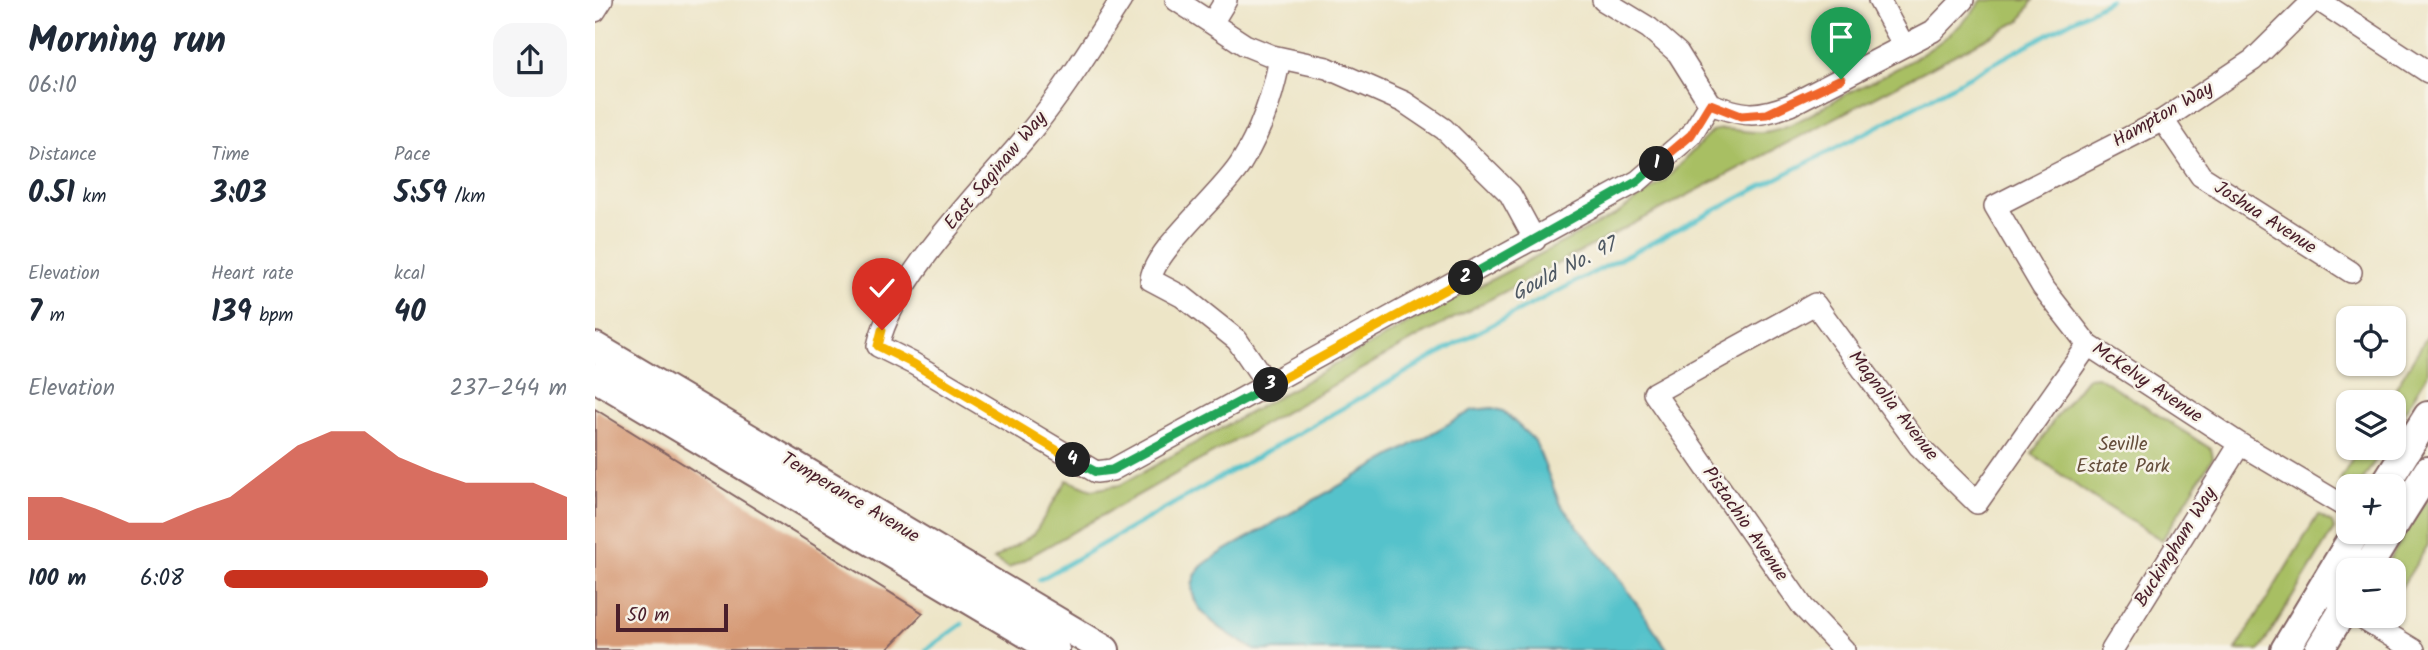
<!DOCTYPE html>
<meta charset="utf-8">
<style>
:root{--surface:#fff;--page:#f6f6f7;--text:#1f2937;--muted:#747a83;--accent:#c8321e}
body{margin:0;font-family:Kalam,sans-serif;background:var(--page);color:var(--text);height:100vh;display:flex;flex-direction:column;font-size:26px;white-space:nowrap}
*{box-sizing:border-box;margin:0}
p{font-size:23px;color:var(--muted)}
.icon{flex:none;width:38px;height:38px;fill:none;stroke:currentColor;stroke-width:2;stroke-linecap:round;stroke-linejoin:round}
.map{position:relative;flex:1;overflow:hidden}
.drawer{display:flex;flex-direction:column;background:var(--surface);width:595px}
.drawer>*{flex:none}
.tools{position:absolute;left:1741px;top:306px;display:grid;gap:14px}
.tools a{display:grid;place-items:center;width:70px;height:70px;border-radius:14px;background:var(--surface);box-shadow:0 2px 5px #0004;font-size:35px}
.scale{position:absolute;left:21px;bottom:18px;width:112px;box-sizing:border-box;padding-left:7px;border:4px solid #4a1f2b;border-top:0;font-size:19px;line-height:24px;white-space:nowrap;color:#4a1f2b;-webkit-text-stroke:5px #f7f3e8;paint-order:stroke}
.pin{position:absolute;display:grid;place-items:center;width:60px;height:60px;color:#fff;margin:-72px -30px;border-radius:50% 50% 50% 0;rotate:-45deg;box-shadow:0 0 7px #0007}
.pin .icon{rotate:45deg}
.km{position:absolute;width:35px;height:35px;margin:-18px;border-radius:50%;background:#222;color:#fff;font-size:19px;line-height:35px;text-align:center}
.round{display:grid;place-items:center;flex:none;width:74px;height:74px;border-radius:21px;background:var(--page)}
.headline{display:flex;align-items:center;justify-content:space-between;height:119px;padding:0 28px}
h1{font-size:38px;font-weight:600;line-height:52px}
.figures{display:grid;grid-template-columns:repeat(3,1fr);gap:10px;height:119px;padding:7px 28px}
.figures div{display:grid;align-content:center}
.figures b{font-size:30px;font-weight:600}
.figures small{font-size:19px;font-weight:400}
.figures p{font-size:19px}
.chart{height:196px;padding:14px 28px}
.chart p{display:flex;justify-content:space-between}
.chart svg{width:100%;height:126px;margin-top:7px;fill:var(--accent);opacity:.7}
ul{padding:0 28px;list-style:none;font-size:23px}
li{display:grid;grid-template-columns:112px 84px 1fr;align-items:center;height:52px}
li i{height:18px;border-radius:9px;background:var(--accent)}
main{display:flex;flex:1;min-height:0}
.map>svg:first-child{display:block}
.green{fill:#a8bf64;stroke:#796f48;stroke-width:2}
.water{fill:#55c2cb;stroke:#50707b;stroke-width:2}
.lines{fill:none;stroke-linecap:round;stroke-linejoin:round}
.stream{stroke:#55c2cb;stroke-width:4.5}
.building{fill:#d59974}
.minor-casing{stroke:#836462;stroke-width:24}
.major-casing{stroke:#836462;stroke-width:32}
.minor{stroke:#fff;stroke-width:21}
.major{stroke:#fff;stroke-width:28}
.split-1-casing{stroke:#fff;stroke-width:14}
.split-2-casing{stroke:#fff;stroke-width:14}
.split-3-casing{stroke:#fff;stroke-width:14}
.split-4-casing{stroke:#fff;stroke-width:14}
.split-5-casing{stroke:#fff;stroke-width:14}
.split-1{stroke:#f0652b;stroke-width:9}
.split-2{stroke:#22a559;stroke-width:9}
.split-3{stroke:#f5b400;stroke-width:9}
.split-4{stroke:#22a559;stroke-width:9}
.split-5{stroke:#f5b400;stroke-width:9}
.labels{text-anchor:middle;dominant-baseline:central;stroke-width:5;stroke-linejoin:round;paint-order:stroke}
.street-label{font-size:19px;fill:#4a1f2b;stroke:#f7f3e8}
.park-label{font-size:19px;fill:#664f3c;stroke:#f7f3e8}
.water-label{font-size:21px;font-style:italic;fill:#4e5863;stroke:#f7f3e8}
</style>
<main>
<section class="drawer">
<div class="headline"><div><h1>Morning run</h1><p>06:10</p></div><a class="round"><svg class="icon" aria-label="share" viewBox="0 0 24 24"><path d="M12 15V3M7 8l5-5 5 5M5 13v7h14v-7"/></svg></a></div>
<div class="figures">
<div><p>Distance</p><b>0.51<small> km</small></b></div>
<div><p>Time</p><b>3:03</b></div>
<div><p>Pace</p><b>5:59<small> /km</small></b></div>
</div>
<div class="figures">
<div><p>Elevation</p><b>7<small> m</small></b></div>
<div><p>Heart rate</p><b>139<small> bpm</small></b></div>
<div><p>kcal</p><b>40</b></div>
</div>
<div class="chart"><p><span>Elevation</span>237–244 m</p>
<svg viewBox="0 0 160 44" preserveAspectRatio="none"><path d="M0 44V29L10 29L20 33L30 38L40 38L50 33L60 29L70 20L80 11L90 6L100 6L110 15L120 20L130 24L140 24L150 24L160 29V44z"/></svg>
</div>
<ul>
<li><b>100 m</b>6:08<i style="width:77%"></i></li>
</ul>
</section>
<div class="map">
<svg width="1833" height="650" viewBox="0 0 1833 650">
<rect width="100%" height="100%" fill="#f7f3e8"/>
<filter id="ink" filterUnits="userSpaceOnUse"><feTurbulence type="fractalNoise" baseFrequency=".0143" numOctaves="2"/><feDisplacementMap in="SourceGraphic" scale="14" xChannelSelector="R" yChannelSelector="G"/><feConvolveMatrix kernelMatrix="1 2 1 2 8 2 1 2 1" color-interpolation-filters="sRGB"/></filter>
<filter id="wash" filterUnits="userSpaceOnUse"><feTurbulence type="fractalNoise" baseFrequency=".00686" numOctaves="4" result="noise"/><feDisplacementMap in="SourceGraphic" scale="28" xChannelSelector="R" yChannelSelector="G"/><feGaussianBlur stdDeviation="1.57" result="paint"/><feColorMatrix in="noise" values="0 0 0 0 0 0 0 0 0 0 0 0 0 0 0 0 0 1.4 0 .05"/><feComposite in="paint" operator="in"/></filter>
<g filter="url(#wash)">
<rect width="100%" height="100%" fill="#ede5c7"/>
<!-- green -->
<path class="green" d="M1387 0H1438L1426 20 827 335 414 568 399 559 439 534 472 480 497 490 525 485 825 317 1022 214 1071 179 1117 131C1135 125 1155 136 1175 131 1199 126 1221 111 1242 99 1294 72 1352 49 1387 0Z
M1833 335V373L1799 429V402H1792Z
M1502 376 1616 449 1618 457 1567 540 1499 498 1437 454 1460 418 1493 377Z
M1764 448H1788L1764 486H1756L1745 480Z
M1833 497V545L1799 599V570H1788Z
M1723 515 1737 523 1739 529 1665 650H1641Z"/>
<!-- water -->
<path class="water" d="M897 408 908 411 940 441 965 504 1025 579 1073 650H660C634 634 575 604 606 567 612 561 622 556 629 551L878 410Z"/>
<g class="lines">
<!-- stream -->
<path class="stream" d="M444 580 875 336 1280 128 1515 0
M331 650 367 624"/>
</g>
<g id="blocks">
<!-- building -->
<path class="building" d="M0 409 328 613 292 650H0Z"/>
</g>
</g>
<g filter="url(#ink)">
<use href="#blocks" fill-opacity="0" stroke="#836462" stroke-width="2"/>
<g class="lines">
<!-- minor casing -->
<g class="minor-casing">
<path id="minor" d="M526 0C496 47 467 94 431 137 386 191 298 278 283 346L319 364 501 472 517 470 1043 181 1096 135 1115 104
M581 0 650 45 677 56 732 68 809 102 849 129 915 194 940 240
M1008 0 1054 28 1083 53 1115 104
M1284 0 1309 46
M1719 0 1658 60 1568 120 1400 206 1447 286 1493 345 1645 444 1754 509
M1723 0 1833 72
M0 11 7 0
M617 23 631 0
M1115 104C1149 116 1161 118 1195 105L1338 31 1368 0
M1568 120 1606 176 1756 272
M674 387 642 340 588 297 556 280C557 252 628 193 646 163 667 130 678 95 685 58
M1763 616 1819 650
M1249 650 1208 607 1059 393 1220 304 1324 446 1382 503 1493 345
M1517 650 1645 444"/>
</g>
<!-- major casing -->
<g class="major-casing">
<path id="major" d="M0 347 510 650
M0 377 460 650
M1789 486 1833 416
M1799 525 1833 471
M1771 570 1794 532
M1749 607 1744 596 1757 563
M1690 650 1761 532
M1724 650 1754 601"/>
</g>
<!-- minor -->
<use href="#minor" class="minor"/>
<!-- major -->
<use href="#major" class="major"/>
</g>
</g>
<g class="lines" filter="url(#ink)">
<!-- split-1 casing -->
<g class="split-1-casing">
<path id="split-1" d="M1062 164 1096 135 1115 104 1146 116 1172 114 1246 79"/>
</g>
<!-- split-2 casing -->
<g class="split-2-casing">
<path id="split-2" d="M871 278 1043 181 1062 164"/>
</g>
<!-- split-3 casing -->
<g class="split-3-casing">
<path id="split-3" d="M676 385 871 278"/>
</g>
<!-- split-4 casing -->
<g class="split-4-casing">
<path id="split-4" d="M478 460 501 472 517 470 676 385"/>
</g>
<!-- split-5 casing -->
<g class="split-5-casing">
<path id="split-5" d="M287 330 283 346 319 364 478 460"/>
</g>
<!-- split-1 -->
<use href="#split-1" class="split-1"/>
<!-- split-2 -->
<use href="#split-2" class="split-2"/>
<!-- split-3 -->
<use href="#split-3" class="split-3"/>
<!-- split-4 -->
<use href="#split-4" class="split-4"/>
<!-- split-5 -->
<use href="#split-5" class="split-5"/>
</g>
<g class="labels">
<!-- street labels -->
<g class="street-label">
<text transform="translate(1568 115) rotate(-30)">Hampton Way</text>
<text transform="translate(401 171) rotate(-50)">East Saginaw Way</text>
<text transform="translate(1670 218) rotate(33)">Joshua Avenue</text>
<text transform="translate(1552 383) rotate(34)">McKelvy Avenue</text>
<text transform="translate(1298 406) rotate(52)">Magnolia Avenue</text>
<text transform="translate(255 498) rotate(31)">Temperance Avenue</text>
<text transform="translate(1150 524) rotate(55)">Pistachio Avenue</text>
<text transform="translate(1581 547) rotate(-58)">Buckingham Way</text>
</g>
<!-- park labels -->
<g class="park-label">
<text x="1528" y="445">Seville<tspan x="1528" dy="22">Estate Park</tspan></text>
</g>
<!-- water labels -->
<g class="water-label">
<text transform="translate(969 270) rotate(-27)">Gould No. 97</text>
</g>
</g>
</svg>
<div class="tools">
<a><svg class="icon" aria-label="locate" viewBox="0 0 24 24"><circle cx="12" cy="12" r="6"/><path d="M12 2v4M12 18v4M2 12h4M18 12h4"/></svg></a>
<a><svg class="icon" aria-label="layers" viewBox="0 0 24 24"><path d="M12 4l9 5-9 5-9-5zM3 14l9 5 9-5"/></svg></a>
<a>+</a>
<a>−</a>
</div>
<div class="scale">50 m</div>
<div class="pin" style="left:1246px;top:79px;background:#1e9e55"><svg class="icon" aria-label="arrive" viewBox="0 0 24 24"><path d="M6 21V4h12l-3 4 3 4H6"/></svg></div>
<div class="pin" style="left:287px;top:330px;background:#d93025"><svg class="icon" aria-label="check" viewBox="0 0 24 24"><path d="M5 12l5 5 9-10"/></svg></div>
<b class="km" style="left:1062px;top:164px">1</b>
<b class="km" style="left:871px;top:278px">2</b>
<b class="km" style="left:676px;top:385px">3</b>
<b class="km" style="left:478px;top:460px">4</b>
</div>
</main>
